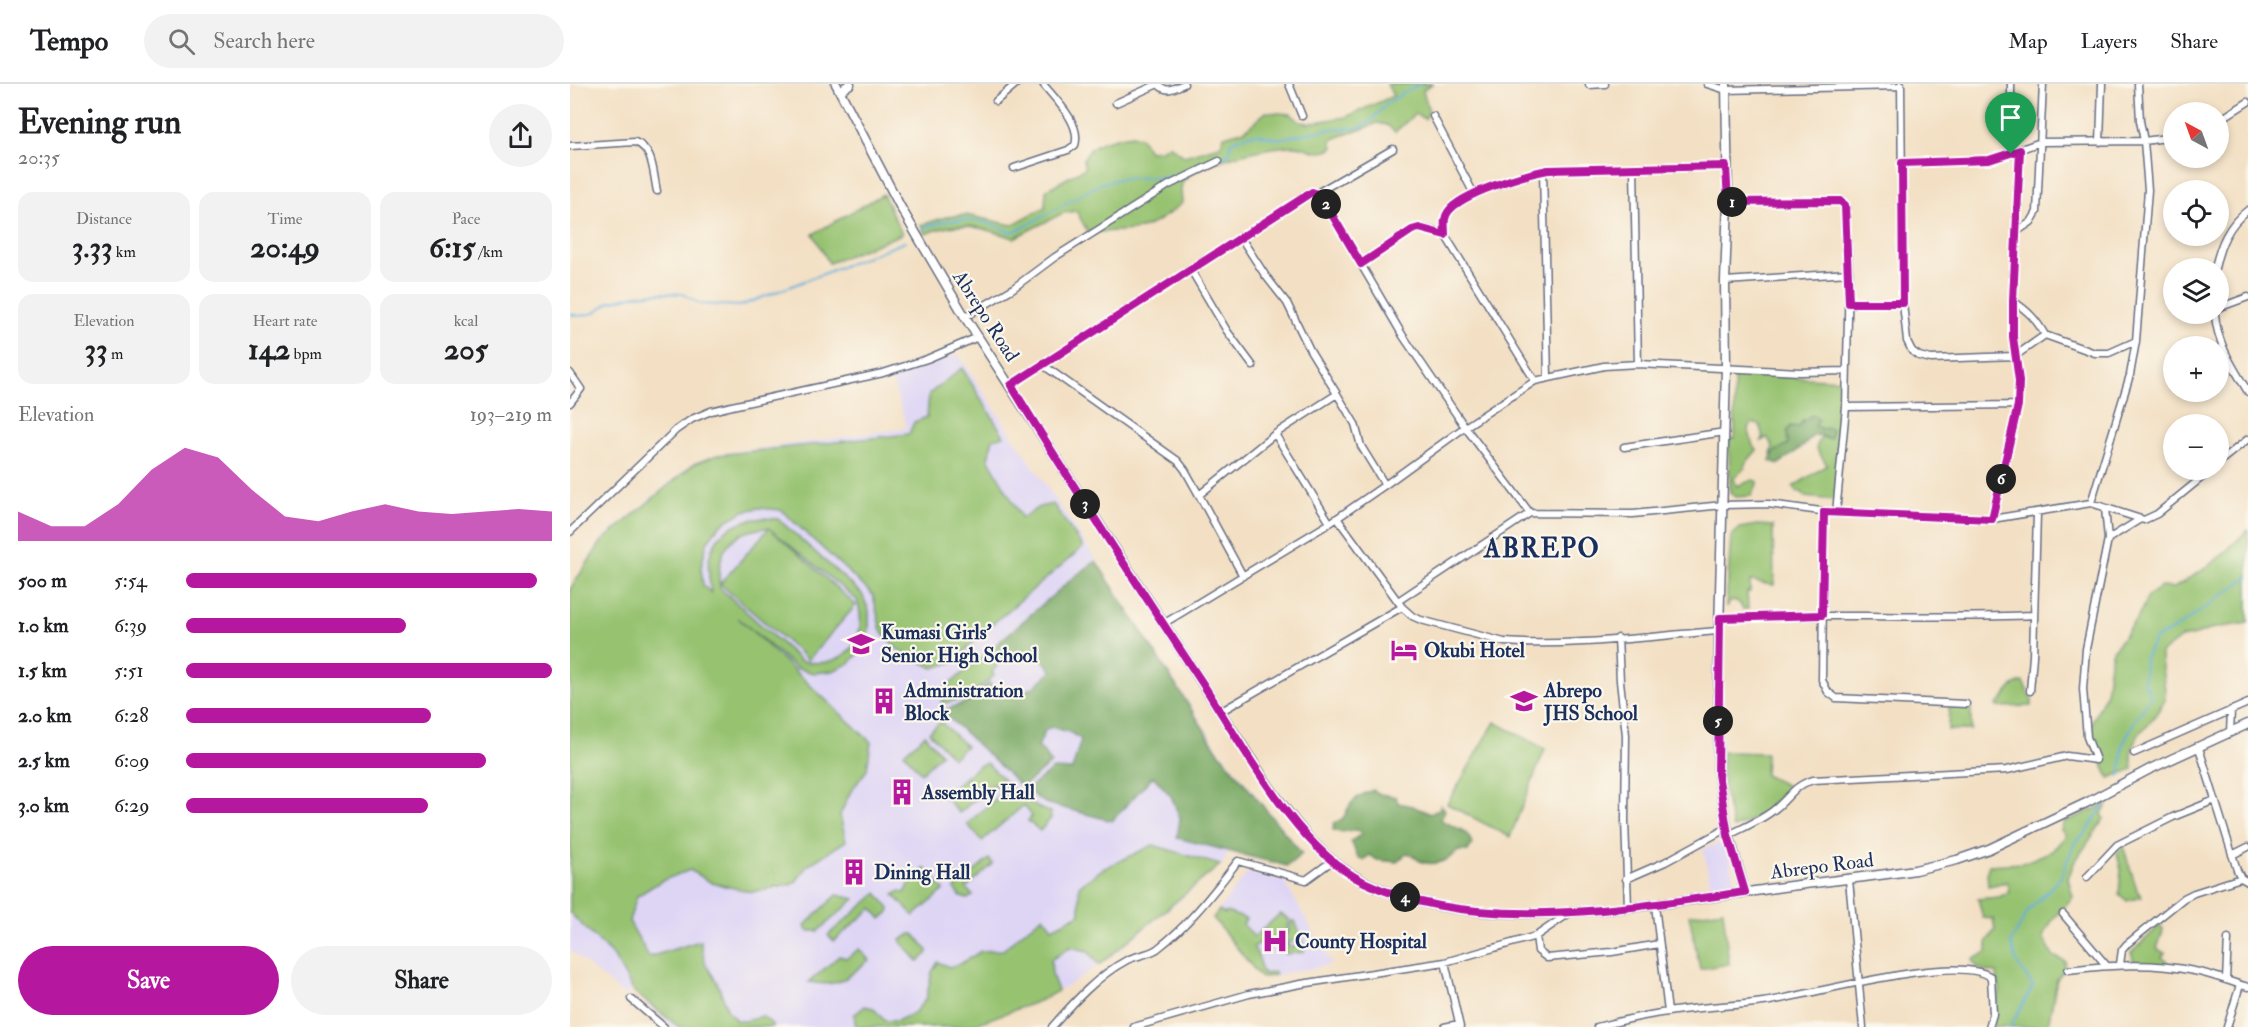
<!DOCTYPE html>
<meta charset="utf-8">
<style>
:root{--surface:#fff;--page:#f2f2f2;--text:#202124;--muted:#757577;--line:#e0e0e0;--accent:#b5179e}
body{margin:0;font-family:"IM FELL Double Pica",serif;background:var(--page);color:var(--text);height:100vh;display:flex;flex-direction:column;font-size:22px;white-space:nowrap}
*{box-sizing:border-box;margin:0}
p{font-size:20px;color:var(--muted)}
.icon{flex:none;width:33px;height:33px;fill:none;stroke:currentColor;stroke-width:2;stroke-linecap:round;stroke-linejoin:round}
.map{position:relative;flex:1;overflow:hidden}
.side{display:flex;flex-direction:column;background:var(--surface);width:570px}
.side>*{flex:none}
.needle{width:39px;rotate:319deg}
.fabs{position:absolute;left:1593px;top:18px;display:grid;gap:12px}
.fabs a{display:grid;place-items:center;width:66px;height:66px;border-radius:50%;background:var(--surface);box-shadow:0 3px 9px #0003;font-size:30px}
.pin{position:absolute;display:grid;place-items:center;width:51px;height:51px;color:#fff;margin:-62px -26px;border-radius:50% 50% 50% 0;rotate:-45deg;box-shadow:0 0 6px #0007}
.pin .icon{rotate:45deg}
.km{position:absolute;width:30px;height:30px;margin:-15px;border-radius:50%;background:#222;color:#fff;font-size:16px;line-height:30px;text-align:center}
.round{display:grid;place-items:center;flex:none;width:63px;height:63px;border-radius:32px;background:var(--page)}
.head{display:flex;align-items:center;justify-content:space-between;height:102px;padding:0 18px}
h1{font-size:33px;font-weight:700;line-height:45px}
.metrics{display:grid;grid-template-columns:repeat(3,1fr);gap:9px;height:102px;padding:6px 18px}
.metrics div{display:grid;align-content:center;border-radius:15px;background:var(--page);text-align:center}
.metrics b{font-size:30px;font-weight:700}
.metrics small{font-size:16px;font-weight:400}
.metrics p{font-size:16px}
.chart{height:168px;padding:12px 18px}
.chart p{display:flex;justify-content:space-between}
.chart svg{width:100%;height:108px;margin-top:6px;fill:var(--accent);opacity:.7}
.action{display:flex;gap:12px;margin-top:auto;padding:12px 18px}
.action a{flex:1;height:69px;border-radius:36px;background:var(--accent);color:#fff;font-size:24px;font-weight:700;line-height:69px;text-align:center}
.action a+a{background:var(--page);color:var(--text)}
ul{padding:0 18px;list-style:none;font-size:20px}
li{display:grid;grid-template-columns:96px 72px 1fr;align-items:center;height:45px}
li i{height:15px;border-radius:8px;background:var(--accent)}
header{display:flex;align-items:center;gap:36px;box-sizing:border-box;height:84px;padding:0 30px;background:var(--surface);border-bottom:2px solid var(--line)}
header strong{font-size:28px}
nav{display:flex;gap:33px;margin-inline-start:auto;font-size:21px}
.search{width:420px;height:54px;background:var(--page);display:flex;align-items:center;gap:15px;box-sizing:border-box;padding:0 21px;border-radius:33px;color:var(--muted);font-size:22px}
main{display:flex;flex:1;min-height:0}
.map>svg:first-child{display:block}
.built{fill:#ded5f5}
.green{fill:#97c371;stroke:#597968;stroke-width:1.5;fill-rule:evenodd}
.forest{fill:#79a963;stroke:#4a6c60;stroke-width:1.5}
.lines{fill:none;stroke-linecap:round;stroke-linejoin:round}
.stream{stroke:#62aedb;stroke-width:2}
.street-casing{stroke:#676d82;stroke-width:9}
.secondary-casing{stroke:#676d82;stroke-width:11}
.street{stroke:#fff;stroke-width:6}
.secondary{stroke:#fff;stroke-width:8}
.route-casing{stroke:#fff;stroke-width:12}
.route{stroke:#b5179e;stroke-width:8}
.labels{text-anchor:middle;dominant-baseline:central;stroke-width:4.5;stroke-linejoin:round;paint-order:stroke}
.street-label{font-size:20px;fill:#1b2f5e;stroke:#fbf7ec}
.poi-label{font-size:20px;font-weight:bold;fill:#1b2f5e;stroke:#fbf7ec;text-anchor:start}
.district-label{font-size:26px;font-weight:bold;letter-spacing:1.5px;fill:#1b2f5e;stroke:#fbf7ec}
</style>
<header>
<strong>Tempo</strong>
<div class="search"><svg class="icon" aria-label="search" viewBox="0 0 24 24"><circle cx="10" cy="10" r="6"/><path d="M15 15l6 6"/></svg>Search here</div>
<nav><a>Map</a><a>Layers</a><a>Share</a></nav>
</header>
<main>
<section class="side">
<div class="head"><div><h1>Evening run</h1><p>20:35</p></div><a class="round"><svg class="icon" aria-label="share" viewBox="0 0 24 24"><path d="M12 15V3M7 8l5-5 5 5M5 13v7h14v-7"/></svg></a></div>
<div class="metrics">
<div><p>Distance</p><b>3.33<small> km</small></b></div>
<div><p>Time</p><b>20:49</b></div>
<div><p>Pace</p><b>6:15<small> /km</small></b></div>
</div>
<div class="metrics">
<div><p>Elevation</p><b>33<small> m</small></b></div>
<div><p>Heart rate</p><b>142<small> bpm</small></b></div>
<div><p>kcal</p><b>205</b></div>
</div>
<div class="chart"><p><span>Elevation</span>193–219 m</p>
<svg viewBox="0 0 160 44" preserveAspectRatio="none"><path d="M0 44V32L10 38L20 38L30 29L40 15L50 6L60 10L70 23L80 34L90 36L100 32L110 29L120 32L130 33L140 32L150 31L160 32V44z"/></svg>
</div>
<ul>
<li><b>500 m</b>5:54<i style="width:96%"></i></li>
<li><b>1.0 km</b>6:39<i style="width:60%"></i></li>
<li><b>1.5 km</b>5:51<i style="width:100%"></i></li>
<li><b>2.0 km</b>6:28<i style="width:67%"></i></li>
<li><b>2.5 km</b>6:09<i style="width:82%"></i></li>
<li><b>3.0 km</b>6:29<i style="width:66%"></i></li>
</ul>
<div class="action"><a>Save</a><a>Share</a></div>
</section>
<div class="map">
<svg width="1678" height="943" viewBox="0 0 1678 943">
<rect width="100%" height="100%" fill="#fbf7ec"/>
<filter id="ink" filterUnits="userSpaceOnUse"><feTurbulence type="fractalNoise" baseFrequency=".0167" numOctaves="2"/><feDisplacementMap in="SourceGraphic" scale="12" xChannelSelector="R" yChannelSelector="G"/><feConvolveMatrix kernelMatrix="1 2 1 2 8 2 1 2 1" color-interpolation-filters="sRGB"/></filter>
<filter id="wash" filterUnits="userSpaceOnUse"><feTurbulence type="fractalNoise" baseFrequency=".008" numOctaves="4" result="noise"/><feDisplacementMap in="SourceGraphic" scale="24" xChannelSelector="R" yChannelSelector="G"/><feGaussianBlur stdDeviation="1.35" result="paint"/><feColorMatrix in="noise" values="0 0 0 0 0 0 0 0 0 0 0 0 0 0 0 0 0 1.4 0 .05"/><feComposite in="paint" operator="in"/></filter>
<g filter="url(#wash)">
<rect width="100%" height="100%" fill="#f3e0c4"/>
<!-- built -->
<path class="built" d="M388 270 526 476 649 666 733 770 717 783 658 768 654 778 609 817 539 874 504 898 469 917 397 943H103L61 906 55 912 0 866V504L31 456 123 379 147 370 337 344 322 295Z
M1155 757 1164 796 1141 802 1133 765Z
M677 789 714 797 762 880 691 894 642 834Z"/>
<!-- green -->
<path class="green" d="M817 0H862L853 6 859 28 855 35 845 30 825 48 817 41 807 39C791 47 776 49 761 56L763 64C746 74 740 62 724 62 703 61 619 79 612 100 610 105 612 114 612 119 575 151 565 146 518 148L506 127 493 129 444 154C408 143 393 135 355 150L351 141 376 133 396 131 442 141 475 123 476 106 515 84 513 76 521 64 532 58 550 53 562 51 571 54 579 67 591 66 599 61 614 72 650 62 654 52 675 46 696 28 721 30 730 38 739 39 776 33 823 12Z
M313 110 332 150 259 179 243 150Z
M392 284 434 352 423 355 418 374 452 434 469 423 483 420 513 463 420 542 383 578 363 584 327 565 311 547 303 511 211 426 189 424 174 427 151 440 137 458 131 483 133 501 141 509C140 499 137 488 139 476 145 442 177 431 208 435L292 510 299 527V546L293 564 280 579 263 587 244 589 226 584 168 534 301 658 297 686 281 707 270 731 276 757 237 782 225 799 182 808 142 799 120 786 91 797 67 812 59 837 79 873 130 857 136 881 147 898 158 927 167 937H176L192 932 203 941V943H109L64 908 44 873 0 829V505L32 457 124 380 147 371 339 350 344 338 357 333 359 310ZM199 444 287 516C300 558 274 586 231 577L150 504C145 466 161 446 199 444Z
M1164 290 1272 296 1265 416 1235 413 1232 408 1228 409 1223 403 1257 381 1246 364 1251 353 1258 355 1262 351 1259 344 1252 345 1245 342V339L1233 336 1229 343 1217 354 1218 360 1201 371 1203 362 1197 353 1191 358 1193 354 1190 341 1181 339 1178 344 1183 362 1187 366 1175 380V384L1163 395 1167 402 1183 396 1188 398 1181 412 1166 413 1160 409 1159 355 1165 354Z
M1187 441 1203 442 1204 501C1195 501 1189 497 1180 497V508H1177L1178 525H1173L1170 520 1167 517 1159 518 1156 523 1161 452 1170 444Z
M199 444 286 521 238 576 150 500Z
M1678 446V539L1644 544 1626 551 1611 554 1591 569C1590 581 1597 607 1595 616 1594 619 1591 621 1590 624 1575 650 1557 649 1563 685L1539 694 1524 660 1522 639 1536 609 1540 578 1543 566 1568 533 1578 512 1591 503 1604 504 1631 487 1652 471Z
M416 570 427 582 422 588 424 591 399 613 371 620 375 604Z
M1453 598 1462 616V622L1427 623 1426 621C1438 615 1435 602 1453 598Z
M1379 623 1401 624V646H1378Z
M925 638 975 665 940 753 877 720Z
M369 639H372L396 662 383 674 359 648Z
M355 651 371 670 351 689 334 669Z
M1153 668 1196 669 1195 691 1222 704C1202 727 1191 733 1163 744 1157 719 1149 694 1153 668Z
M417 679 433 695 426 702 424 700 389 729 374 712 408 682Z
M435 697C449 712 460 722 480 728L481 734 470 747 458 737 462 732 454 721 412 757 397 740 432 709 428 703Z
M1538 719 1532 729 1534 735 1504 779 1498 794 1503 813 1483 835 1473 853 1483 872 1496 878 1494 886 1487 895 1479 936 1480 943H1424L1425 923 1430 907 1426 889C1415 888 1407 886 1402 876L1417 868V857L1425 846 1423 835 1413 834 1408 815 1429 813 1439 808 1437 798 1418 802 1417 787 1419 781 1453 779 1482 767 1496 752 1491 746 1494 738Z
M583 761 650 781 529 881 518 867 500 863 481 876 482 891 488 907 469 917 397 943H286L284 931 295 922 303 924 315 937H327L344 929 356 915 362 888 368 878 379 883 392 879 411 867 433 866 458 844 473 832 482 844 510 830 509 802 533 785Z
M1553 762 1568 809H1570L1572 813 1557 817 1549 810 1551 786 1547 769Z
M419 775 423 780 396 804 403 812 397 815 391 813 384 805Z
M355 784 374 806 344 832 324 811 330 807 335 809 340 799Z
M307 809 320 825 319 828 311 835 302 824 264 857 258 851Z
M267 811 285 815 248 847H237L235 842 238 838Z
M649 826 655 830 657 828 676 835 673 840 684 853 710 830 719 835 715 852 692 857 684 863 690 877 691 886 695 890 704 888 706 891 691 894 643 834Z
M1153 826 1159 880 1130 885 1119 831Z
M721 837H725L732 856 734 868 716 870 714 860 719 861 722 864 726 861 724 857 716 859Z
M1589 842 1592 843 1593 846 1587 865 1595 869 1592 873 1598 879 1597 882 1565 880 1561 869Z
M341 850H344L358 867 357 870 348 877 331 858V856Z
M289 865 299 876C275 895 270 904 239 898L269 872 277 874Z"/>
<!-- forest -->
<path class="forest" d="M1242 331 1249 336 1245 342 1252 345 1259 344 1262 346 1261 354 1258 355 1251 351 1242 352C1235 364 1220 370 1209 380L1200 377 1204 368 1218 360 1217 347 1221 342 1229 343 1233 336H1238V333Z
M526 477 648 667 732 770 717 782 607 754 610 734 601 712 583 692 542 737 475 719 456 706 483 685 502 686 511 655 499 648 481 643 475 647 468 663 475 669 481 679 452 703 375 630 374 626 400 617 419 599 437 613 462 604 482 587 472 575 443 572 432 578 421 565 504 493Z
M803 706 810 710 826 713 828 719 842 722 861 730 869 725 871 721 875 726 871 736C884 744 898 744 902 760L898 767H888C879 777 863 783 850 777 845 774 843 770 837 769L827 778 807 776 800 771 793 776 788 774 781 757 792 750 787 746 770 748 763 746 764 739 773 735C781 717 784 713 803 706Z"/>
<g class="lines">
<!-- stream -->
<path class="stream" d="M353 144C385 132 409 133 440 148L452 144 532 99 554 94 604 93 623 83 659 70 661 58 678 51 688 50 707 55 760 45 789 44 802 36 814 22 827 13 850 0
M0 230 10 232 24 229 40 218 66 211 90 209 113 210 130 220 170 222 335 158
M1550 692 1553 660 1565 636 1581 613 1574 597 1575 574 1585 555 1611 541 1678 493
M1440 943 1463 902 1447 879 1441 858 1458 827 1491 793 1504 760 1518 746 1533 721"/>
</g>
</g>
<g filter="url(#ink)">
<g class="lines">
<!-- street casing -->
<g class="street-casing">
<path id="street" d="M588 0C597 10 603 4 614 0
M719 0 732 32
M1137 0 1156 6 1331 2
M1331 0 1333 219 1337 257 1342 267 1349 272 1361 275 1445 272 1475 251 1525 269H1539L1566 257
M1019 1 1035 0
M426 17 446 0
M546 19 588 0
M863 32 904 110
M1648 37 1678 18
M1530 58 1532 0
M0 62 65 58C84 65 83 90 87 107
M1441 70V0
M1332 79 1419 76 1471 58 1574 57 1604 53
M444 84 498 66 505 61C512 40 485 15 473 0
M1064 84 1068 280
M973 87 978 293
M747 109 823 65
M1446 148 1461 138 1467 128 1473 0
M791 180 842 146C854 142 864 147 875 151
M1645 184C1650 161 1658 141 1678 126
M621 186 657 247 683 282
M1155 197 1279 189 1275 121 1270 117 1158 118
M1443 217C1458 227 1466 235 1475 251
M1279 219H1333
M1648 224 1678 213
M1645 230C1647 260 1663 283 1678 308
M395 233 442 205 485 173 599 101 649 77
M473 281 608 377 615 386 629 411 705 350 767 310 740 266 717 219 695 191 671 154
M0 289 11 305 0 319
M965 297 875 151C875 142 873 135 878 128 890 110 957 90 978 86L1156 82
M441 301 742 108 751 112 833 252 895 343 960 429 1063 430 1153 421 1198 420 1266 429 1422 435 1521 419 1574 436 1587 430 1641 386
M767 310 785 340 791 362 815 401
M1276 323 1279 189
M705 350 760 439
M1054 363 1155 348
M1648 379 1678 355
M629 411 673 492
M1521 419 1560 291 1566 257 1578 106 1574 57 1570 37 1568 0
M1254 428 1252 596 1258 608 1266 614 1396 620
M1266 429 1276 323 1448 321
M767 434 832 523 842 532 851 536 934 558C1003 563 1080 552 1149 547
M1422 435 1448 321 1449 297 1443 253V217L1450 66
M0 448 106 346 122 335 141 327 162 322 313 289 357 275 408 253
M1538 455 1569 436
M828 517 960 429
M1150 534C1255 528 1360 536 1464 531
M593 540 760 439 815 401 895 343 965 297 1034 282 1068 280 1230 288 1277 287
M1048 554 1050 597 1056 651 1055 736 1058 823
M1460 607 1463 572 1467 429
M650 628 832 523
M1660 649 1661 626
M1629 664 1667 786 1671 794 1678 798
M1564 669 1678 619
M1159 751C1174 743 1192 736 1205 725 1219 714 1224 701 1243 696L1437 686 1497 672 1526 676 1517 653 1513 605 1516 565 1538 455 1535 424
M1662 771 1678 763
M1517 793 1547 761 1603 733 1645 716
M1056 795 1095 778 1157 744
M1279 796 1293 943
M1085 821 1098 928
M1493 830 1536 881
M966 852 968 867 977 874 1042 868 1089 860
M875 878 890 943
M1550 880 1552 866 1557 860 1614 814 1624 809 1671 794
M1498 886C1540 881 1582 878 1624 887 1642 890 1660 898 1678 903
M1656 896 1658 855
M61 915 94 943
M482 943C504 918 527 892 557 876 567 871 578 871 587 865 620 840 643 809 668 777L736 796 762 777
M564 943 679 910 731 900 875 878 966 852 1001 828
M874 943 889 940
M1027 943C1050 937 1074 931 1098 928 1130 923 1162 922 1193 918 1239 912 1387 868 1421 893L1423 930 1419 943
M1657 943 1670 901"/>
</g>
<!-- secondary casing -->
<g class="secondary-casing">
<path id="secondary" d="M266 0 331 124 395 233 698 701C725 738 751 776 793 797 904 854 1072 822 1192 806 1243 798 1294 794 1345 786L1387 776 1419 765 1516 719 1580 685 1678 640
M1156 0 1158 118 1155 197 1156 284 1149 547 1148 690 1157 744 1175 808
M270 7 280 0"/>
</g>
<!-- street -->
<use href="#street" class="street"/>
<!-- secondary -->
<use href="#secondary" class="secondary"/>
</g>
</g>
<g class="lines" filter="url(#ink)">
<!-- route casing -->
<g class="route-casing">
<path id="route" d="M1450 66 1443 217V253L1449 297 1448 321 1422 435 1254 428 1252 531 1150 534 1148 690 1158 751 1175 808C1059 824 903 851 794 798 726 765 672 660 631 597 566 499 502 401 441 301L742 108 751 112 791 180 842 146 849 144 875 151C875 142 873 135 878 128 891 109 956 90 978 86L1156 82 1158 118 1270 117 1275 121 1279 219H1333L1332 79 1419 76Z"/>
</g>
<!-- route -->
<use href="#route" class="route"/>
</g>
<!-- icons -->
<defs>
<g id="school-bare" transform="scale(2.07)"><path d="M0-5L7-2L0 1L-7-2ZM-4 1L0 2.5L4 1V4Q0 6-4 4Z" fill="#b5179e" stroke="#fbf7ec" stroke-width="2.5" paint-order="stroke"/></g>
<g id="hotel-bare" transform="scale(2.07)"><path d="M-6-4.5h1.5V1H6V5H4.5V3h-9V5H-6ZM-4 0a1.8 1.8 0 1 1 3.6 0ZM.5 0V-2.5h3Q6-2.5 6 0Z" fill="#b5179e" stroke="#fbf7ec" stroke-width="2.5" paint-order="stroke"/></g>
<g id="building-bare" transform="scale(2.07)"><path d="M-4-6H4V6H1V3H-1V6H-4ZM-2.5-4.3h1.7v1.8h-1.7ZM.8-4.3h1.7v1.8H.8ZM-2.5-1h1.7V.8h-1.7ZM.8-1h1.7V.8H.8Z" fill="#b5179e" stroke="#fbf7ec" stroke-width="2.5" paint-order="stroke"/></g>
<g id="hospital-bare" transform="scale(2.07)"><path d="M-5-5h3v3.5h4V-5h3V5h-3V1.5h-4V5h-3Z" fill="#b5179e" stroke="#fbf7ec" stroke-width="2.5" paint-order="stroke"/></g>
</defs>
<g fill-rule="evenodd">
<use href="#school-bare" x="291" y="560"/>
<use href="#hotel-bare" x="834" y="566"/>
<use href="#building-bare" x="314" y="617"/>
<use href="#school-bare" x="954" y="617"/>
<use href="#building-bare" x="332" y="708"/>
<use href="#building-bare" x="284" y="788"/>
<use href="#hospital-bare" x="705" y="857"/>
</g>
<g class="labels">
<!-- street labels -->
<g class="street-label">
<text transform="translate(416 232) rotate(57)">Abrepo Road</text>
<text transform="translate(1252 782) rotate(-7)">Abrepo Road</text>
</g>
<!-- poi labels -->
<g class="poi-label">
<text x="311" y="548">Kumasi Girls'<tspan x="311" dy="23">Senior High School</tspan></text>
<text x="854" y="566">Okubi Hotel</text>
<text x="334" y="606">Administration<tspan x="334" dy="23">Block</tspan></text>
<text x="974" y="606">Abrepo<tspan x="974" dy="23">JHS School</tspan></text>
<text x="352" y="708">Assembly Hall</text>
<text x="304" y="788">Dining Hall</text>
<text x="725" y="857">County Hospital</text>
</g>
<!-- district labels -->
<g class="district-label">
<text x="972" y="465">ABREPO</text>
</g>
</g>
</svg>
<div class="fabs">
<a><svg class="needle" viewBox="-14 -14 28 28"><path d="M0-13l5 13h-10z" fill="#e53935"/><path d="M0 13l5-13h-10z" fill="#757577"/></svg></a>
<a><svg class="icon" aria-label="locate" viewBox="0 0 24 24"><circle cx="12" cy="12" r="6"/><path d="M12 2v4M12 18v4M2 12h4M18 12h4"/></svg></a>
<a><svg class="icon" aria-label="layers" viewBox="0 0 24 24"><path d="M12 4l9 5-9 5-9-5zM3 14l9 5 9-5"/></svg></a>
<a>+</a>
<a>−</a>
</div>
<div class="pin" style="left:1441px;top:70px;background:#1e9e55"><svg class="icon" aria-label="arrive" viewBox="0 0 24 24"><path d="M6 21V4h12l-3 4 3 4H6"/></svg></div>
<b class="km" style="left:1162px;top:118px">1</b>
<b class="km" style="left:756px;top:120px">2</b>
<b class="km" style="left:515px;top:420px">3</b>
<b class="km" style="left:835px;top:813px">4</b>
<b class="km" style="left:1148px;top:637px">5</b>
<b class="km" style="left:1431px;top:395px">6</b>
</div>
</main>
